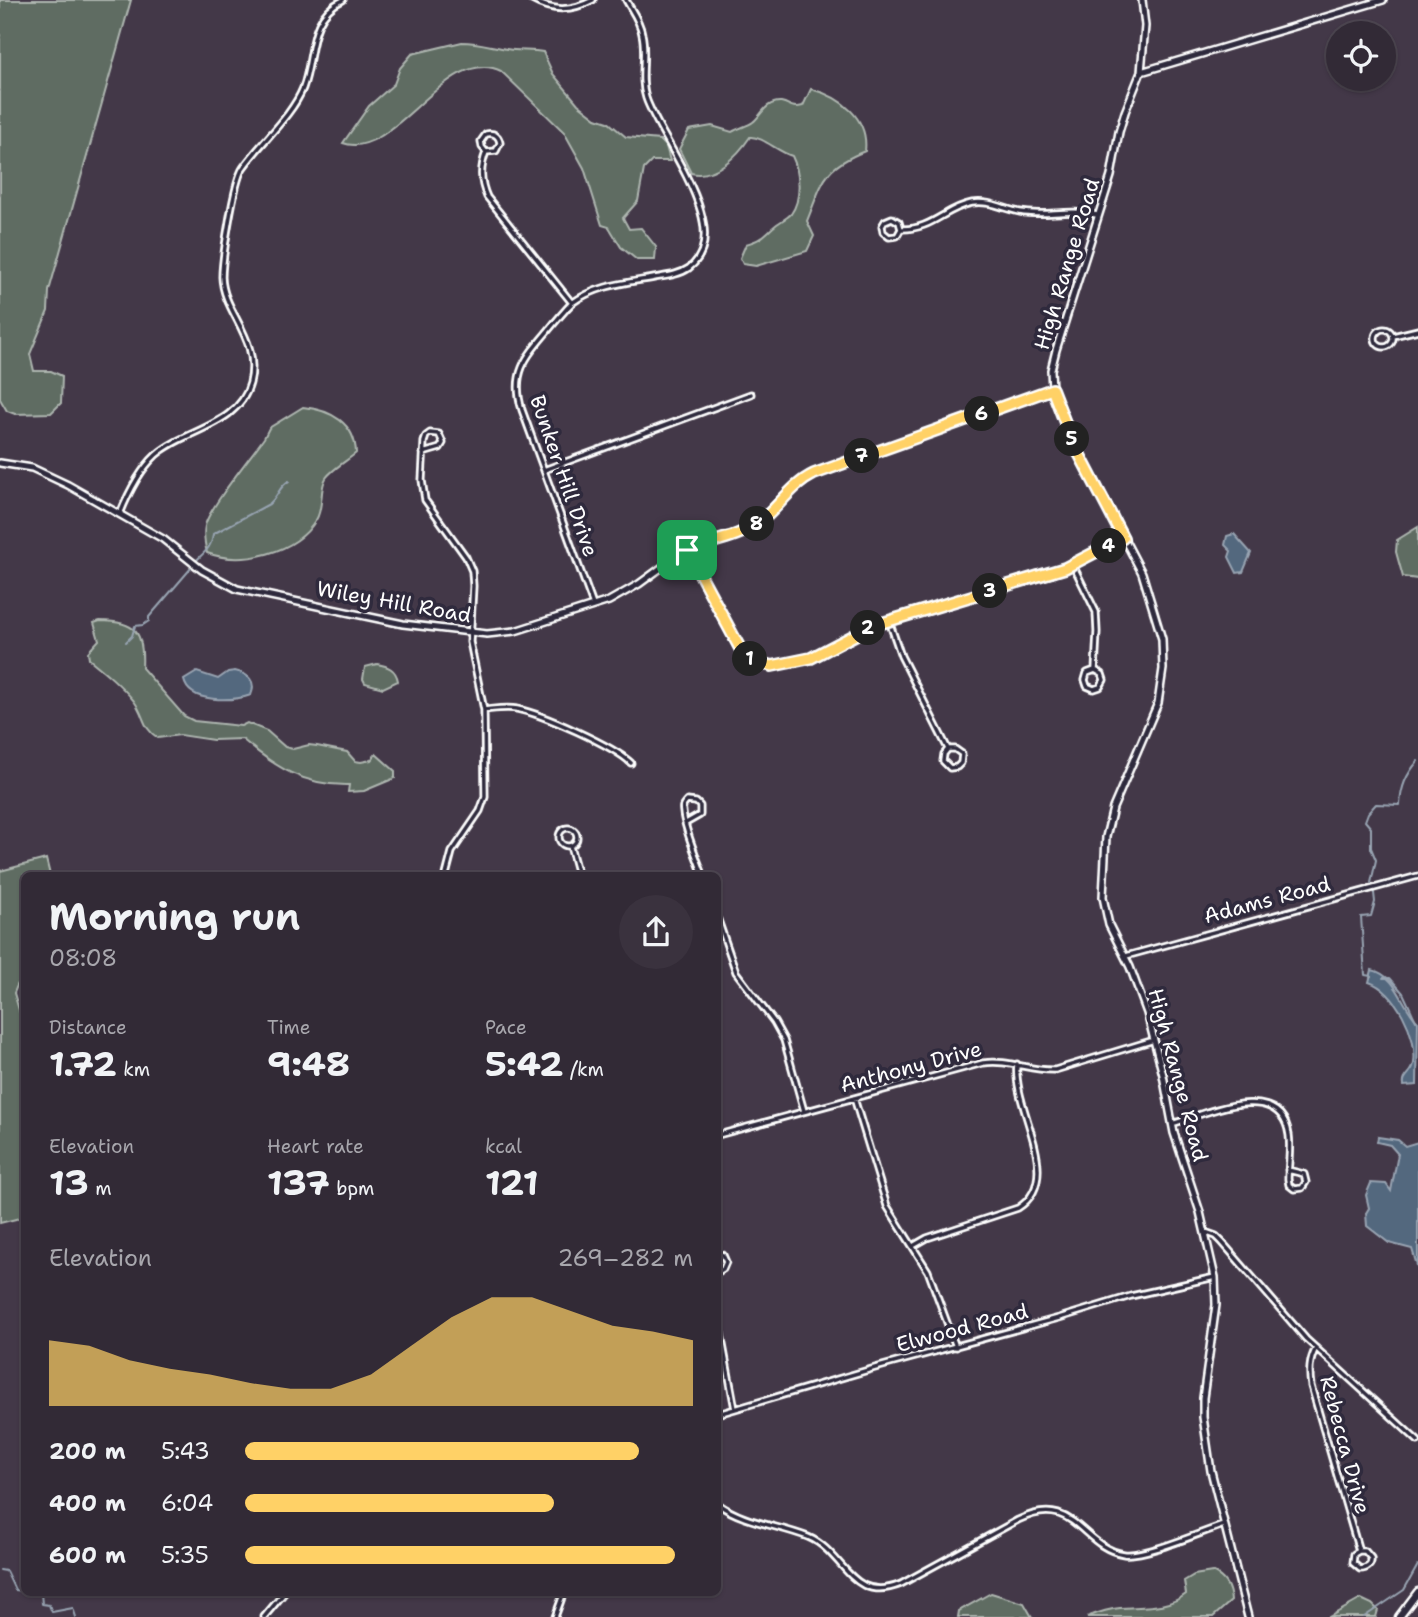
<!DOCTYPE html>
<meta charset="utf-8">
<style>
:root{--surface:#322a36;--page:#3a323e;--text:#f1f3f6;--muted:#a8a7ad;--line:#4d4651;--accent:#ffd166}
body{margin:0;font-family:"Shantell Sans",sans-serif;background:var(--page);color:var(--text);height:100vh;display:flex;flex-direction:column;font-size:26px;white-space:nowrap}
*{box-sizing:border-box;margin:0}
p{font-size:23px;color:var(--muted)}
.icon{flex:none;width:38px;height:38px;fill:none;stroke:currentColor;stroke-width:2;stroke-linecap:round;stroke-linejoin:round}
.map{position:relative;flex:1;overflow:hidden}
.side{position:absolute;left:21px;top:872px;width:700px;height:724px;display:flex;flex-direction:column;background:var(--surface);border-radius:10px;box-shadow:0 2px 5px #0004,0 0 0 2px var(--line)}
.side>*{flex:none}
.buttons{position:absolute;left:1326px;top:21px;display:grid;gap:14px}
.buttons a{display:grid;place-items:center;width:70px;height:70px;border-radius:50%;background:var(--surface);box-shadow:0 2px 5px #0004,0 0 0 2px var(--line);font-size:35px}
.pin{position:absolute;display:grid;place-items:center;width:60px;height:60px;color:#fff;margin:-30px;border-radius:14px;box-shadow:0 4px 10px #0006}
.km{position:absolute;width:35px;height:35px;margin:-18px;border-radius:50%;background:#222;color:#fff;font-size:19px;line-height:35px;text-align:center}
.round{display:grid;place-items:center;flex:none;width:74px;height:74px;border-radius:37px;background:var(--page)}
.summary{display:flex;align-items:center;justify-content:space-between;height:119px;padding:0 28px}
h1{font-size:38px;font-weight:700;line-height:52px}
.stats{display:grid;grid-template-columns:repeat(3,1fr);gap:10px;height:119px;padding:7px 28px}
.stats div{display:grid;align-content:center}
.stats b{font-size:35px;font-weight:700}
.stats small{font-size:19px;font-weight:400}
.stats p{font-size:19px}
.chart{height:196px;padding:14px 28px}
.chart p{display:flex;justify-content:space-between}
.chart svg{width:100%;height:126px;margin-top:7px;fill:var(--accent);opacity:.7}
ul{padding:0 28px;list-style:none;font-size:23px}
li{display:grid;grid-template-columns:112px 84px 1fr;align-items:center;height:52px}
li i{height:18px;border-radius:9px;background:var(--accent)}
.map>svg:first-child{display:block}
.green{fill:#5e6c62;stroke:#aeb6b0;stroke-width:2}
.water{fill:#53677e;stroke:#98a4b2;stroke-width:2}
.lines{fill:none;stroke-linecap:round;stroke-linejoin:round}
.stream{stroke:#98a4b2;stroke-width:2}
.street-casing{stroke:#fff;stroke-width:9}
.secondary-casing{stroke:#fff;stroke-width:10}
.primary-casing{stroke:#fff;stroke-width:11}
.street{stroke:#2f2a3d;stroke-width:3.5}
.secondary{stroke:#2f2a3d;stroke-width:5}
.primary{stroke:#2f2a3d;stroke-width:6}
.route-casing{stroke:#fff;stroke-width:14}
.route{stroke:#ffd166;stroke-width:9}
.labels{text-anchor:middle;dominant-baseline:central;stroke-width:7;stroke-linejoin:round;paint-order:stroke}
.street-label{font-size:21px;fill:#fff;stroke:#2f2a3d}
</style>
<div class="map">
<svg width="1418" height="1617" viewBox="0 0 1418 1617">
<rect width="100%" height="100%" fill="#433848"/>
<filter id="ink" filterUnits="userSpaceOnUse"><feTurbulence type="fractalNoise" baseFrequency=".0143" numOctaves="2"/><feDisplacementMap in="SourceGraphic" scale="14" xChannelSelector="R" yChannelSelector="G"/><feConvolveMatrix kernelMatrix="1 2 1 2 8 2 1 2 1" color-interpolation-filters="sRGB"/></filter>
<g filter="url(#ink)">
<!-- green -->
<path class="green" d="M0 0H131L49 291 48 311 30 354 34 371H51L62 376 61 403 51 413 15 414 7 411 0 399Z
M462 42C480 42 496 48 514 50 525 51 533 50 543 52L553 74 578 104 596 118 608 122 626 137 660 140 666 146 670 161H652L644 169 638 201 623 218 629 229 641 228 656 247 655 260H637L621 247 609 227 602 225 584 168 564 132 501 71C446 44 393 162 343 143L369 106 394 84 400 68 412 54Z
M811 89C841 97 869 118 865 151 822 168 823 182 807 221L814 236 807 251 756 266 743 264 740 258 746 244C765 238 763 235 777 224 781 221 787 218 791 214 802 199 800 172 792 156 778 152 762 136 750 137 738 155 715 179 691 173L679 149 689 130 712 126 732 132C738 128 748 126 753 122 761 116 766 101 781 102 791 104 790 109 803 106Z
M303 407C331 410 355 423 356 453 348 460 331 470 326 478 319 489 324 508 316 520 296 553 243 566 207 553 205 545 203 535 205 526 208 509 252 455 264 438L269 428Z
M1418 527V579L1403 577 1396 552 1397 540Z
M100 621C137 621 144 633 142 668L184 716 194 721 241 726 247 723 267 731 285 747 293 749 309 745 317 746 347 752 355 761 361 762 371 760 376 754 395 771V778L364 791 348 792 349 785C304 786 275 767 242 739L213 740 180 735 158 738C142 728 145 716 134 701 121 685 105 672 89 659L88 652 99 640 94 623Z
M377 664C388 666 396 669 398 681L383 688 365 683 363 679 365 667Z
M46 859 50 875H24V968L14 993 24 1027V1217L0 1223V871Z
M1212 1572C1225 1578 1230 1587 1231 1601L1213 1617H1087C1097 1613 1108 1609 1120 1608 1141 1606 1168 1609 1186 1594L1184 1581 1194 1575Z
M991 1593 1024 1603 1032 1617H958L959 1611Z
M1361 1599 1372 1604 1378 1610 1376 1617H1329Z"/>
<!-- water -->
<path class="water" d="M1234 534 1251 553 1243 572 1237 573 1229 557 1231 551 1225 545 1227 536Z
M235 671C248 674 257 681 251 695 233 701 189 704 184 680L197 672 218 679 228 672Z
M1372 970C1398 976 1401 1006 1418 1022L1417 1085 1404 1086C1402 1075 1413 1074 1414 1063 1418 1036 1395 990 1369 982Z
M1378 1137 1398 1140 1405 1146 1418 1142V1269L1412 1249 1389 1243 1367 1226 1366 1213 1369 1208 1366 1195 1371 1183 1386 1184 1391 1191 1398 1154 1390 1145 1377 1142Z"/>
<g class="lines">
<!-- stream -->
<path class="stream" d="M195 562C203 553 212 548 213 534L269 504C278 497 279 486 289 481
M126 642 132 636 135 626 143 625 149 621V617L192 567
M1371 883 1376 860 1371 848V828L1365 821 1368 813 1376 804 1400 805C1401 787 1406 775 1418 761
M1371 976 1365 975 1361 917 1371 916 1375 902 1374 893
M1383 978H1390L1403 993 1416 1021
M0 1570 6 1571 15 1590 24 1591
M37 1592 41 1593 42 1604 49 1605 52 1612 73 1608 76 1617
M1364 1617 1404 1590 1418 1565"/>
<!-- street casing -->
<g class="street-casing">
<path id="street" d="M532 0C553 12 572 11 593 0
M486 152 482 147 481 141 486 134C494 132 499 136 500 143L496 151 486 152C480 168 480 181 487 197L572 303C563 312 555 322 547 332 525 358 511 374 522 410L593 605
M901 229 897 236 889 237 883 232 882 226 885 221 892 218 899 222 901 229C932 230 945 208 972 203 989 200 1004 209 1020 212 1046 217 1068 208 1097 215
M572 303C597 285 625 283 654 278 666 276 679 275 689 268 737 231 659 139 646 98 639 77 647 55 642 34 640 21 632 11 626 0
M1375 338a9 9 0 1 1 18 0a9 9 0 1 1-18 0Z
M1393 336 1418 330
M423 453 440 448 443 443 439 434 430 433 426 436 424 442 422 480 425 500 466 557 472 571 473 586 470 642 484 710 485 797 480 811 452 852 446 875
M544 470 751 394
M120 514C128 494 140 470 156 455 185 429 239 426 250 383 261 338 223 313 222 277 222 260 234 181 243 168 260 143 292 116 303 88 315 56 307 17 343 0
M687 550 738 648 753 661 777 666 815 656 872 626 1073 565 1123 538
M1073 565 1096 612 1097 632 1095 670 1087 673 1085 680 1087 686 1094 689 1100 687 1104 680 1102 674 1095 670
M889 621 901 656 948 749 944 754 943 761 950 768 957 767 961 763 962 754 955 749H948
M484 710C495 709 507 707 517 709 542 714 614 746 631 763
M686 823 700 815V806L696 802 687 801C683 806 682 805 683 812 684 828 697 858 703 875
M559 837a9 9 0 1 1 18 0a9 9 0 1 1-18 0Z
M570 846 578 875
M718 920 736 972 774 1022 784 1040 804 1111
M1126 956 1418 876
M854 1098 887 1206 928 1271 956 1347
M1172 1124C1204 1114 1281 1078 1289 1135 1291 1149 1288 1165 1288 1179L1289 1185 1294 1189 1302 1188 1306 1182 1304 1174 1288 1170
M718 1135 983 1063C1008 1059 1030 1071 1055 1070L1154 1040
M1205 1232 1216 1236 1222 1242 1306 1339 1418 1441
M913 1246 927 1238 1018 1208C1066 1178 1012 1109 1017 1064
M718 1253 723 1255 726 1262 723 1269 718 1272
M718 1318 735 1409
M1316 1348C1309 1361 1309 1372 1311 1386L1359 1551 1354 1554 1353 1563 1360 1569C1367 1569 1372 1565 1371 1558L1365 1551H1359
M718 1414 875 1368 1059 1318 1131 1296 1215 1277
M718 1504C744 1523 778 1525 808 1537 845 1552 850 1605 901 1584L1018 1520C1075 1492 1080 1547 1124 1554 1145 1557 1201 1532 1224 1525
M264 1617 285 1592
M555 1617 564 1592"/>
</g>
<!-- secondary casing -->
<g class="secondary-casing">
<path id="secondary" d="M1142 0 1145 26 1141 72 1125 112 1119 132 1111 176 1056 350 1051 370 1052 389 1076 447 1142 573 1162 639 1163 669 1158 703 1113 808 1106 837 1103 897 1109 925 1130 967 1147 1013 1163 1075 1174 1133 1200 1212 1215 1277 1216 1305 1203 1398V1417L1211 1471 1248 1617
M1141 72 1383 0
M0 463 32 468 68 485 163 539 202 570 237 589 403 624 487 634 515 631 609 601 639 584 687 549 740 533 754 526 793 488 814 474 1052 389"/>
</g>
<!-- primary casing -->
<g class="primary-casing">
<path id="primary" d="M1399 1617 1418 1592"/>
</g>
<!-- street -->
<use href="#street" class="street"/>
<!-- secondary -->
<use href="#secondary" class="secondary"/>
<!-- primary -->
<use href="#primary" class="primary"/>
</g>
</g>
<g class="lines" filter="url(#ink)">
<!-- route casing -->
<g class="route-casing">
<path id="route" d="M1052 389 1071 438 1123 538 1065 568 872 626 811 658 772 666 753 661 742 652 687 550C711 541 739 538 760 522 779 507 791 485 814 474Z"/>
</g>
<!-- route -->
<use href="#route" class="route"/>
</g>
<g class="labels">
<!-- street labels -->
<g class="street-label">
<text transform="translate(1067 264) rotate(-73)">High Range Road</text>
<text transform="translate(564 476) rotate(71)">Bunker Hill Drive</text>
<text transform="translate(394 602) rotate(10)">Wiley Hill Road</text>
<text transform="translate(1267 900) rotate(-15)">Adams Road</text>
<text transform="translate(911 1067) rotate(-15)">Anthony Drive</text>
<text transform="translate(1178 1075) rotate(75)">High Range Road</text>
<text transform="translate(962 1328) rotate(-15)">Elwood Road</text>
<text transform="translate(1345 1445) rotate(75)">Rebecca Drive</text>
</g>
</g>
</svg>
<div class="buttons">
<a><svg class="icon" aria-label="locate" viewBox="0 0 24 24"><circle cx="12" cy="12" r="6"/><path d="M12 2v4M12 18v4M2 12h4M18 12h4"/></svg></a>
</div>
<div class="pin" style="left:687px;top:550px;background:#1e9e55"><svg class="icon" aria-label="arrive" viewBox="0 0 24 24"><path d="M6 21V4h12l-3 4 3 4H6"/></svg></div>
<b class="km" style="left:750px;top:659px">1</b>
<b class="km" style="left:868px;top:628px">2</b>
<b class="km" style="left:990px;top:591px">3</b>
<b class="km" style="left:1109px;top:546px">4</b>
<b class="km" style="left:1072px;top:439px">5</b>
<b class="km" style="left:982px;top:414px">6</b>
<b class="km" style="left:862px;top:456px">7</b>
<b class="km" style="left:757px;top:524px">8</b>
<section class="side">
<div class="summary"><div><h1>Morning run</h1><p>08:08</p></div><a class="round"><svg class="icon" aria-label="share" viewBox="0 0 24 24"><path d="M12 15V3M7 8l5-5 5 5M5 13v7h14v-7"/></svg></a></div>
<div class="stats">
<div><p>Distance</p><b>1.72<small> km</small></b></div>
<div><p>Time</p><b>9:48</b></div>
<div><p>Pace</p><b>5:42<small> /km</small></b></div>
</div>
<div class="stats">
<div><p>Elevation</p><b>13<small> m</small></b></div>
<div><p>Heart rate</p><b>137<small> bpm</small></b></div>
<div><p>kcal</p><b>121</b></div>
</div>
<div class="chart"><p><span>Elevation</span>269–282 m</p>
<svg viewBox="0 0 160 44" preserveAspectRatio="none"><path d="M0 44V21L10 23L20 28L30 31L40 33L50 36L60 38L70 38L80 33L90 23L100 13L110 6L120 6L130 11L140 16L150 18L160 21V44z"/></svg>
</div>
<ul>
<li><b>200 m</b>5:43<i style="width:88%"></i></li>
<li><b>400 m</b>6:04<i style="width:69%"></i></li>
<li><b>600 m</b>5:35<i style="width:96%"></i></li>
</ul>
</section>
</div>
